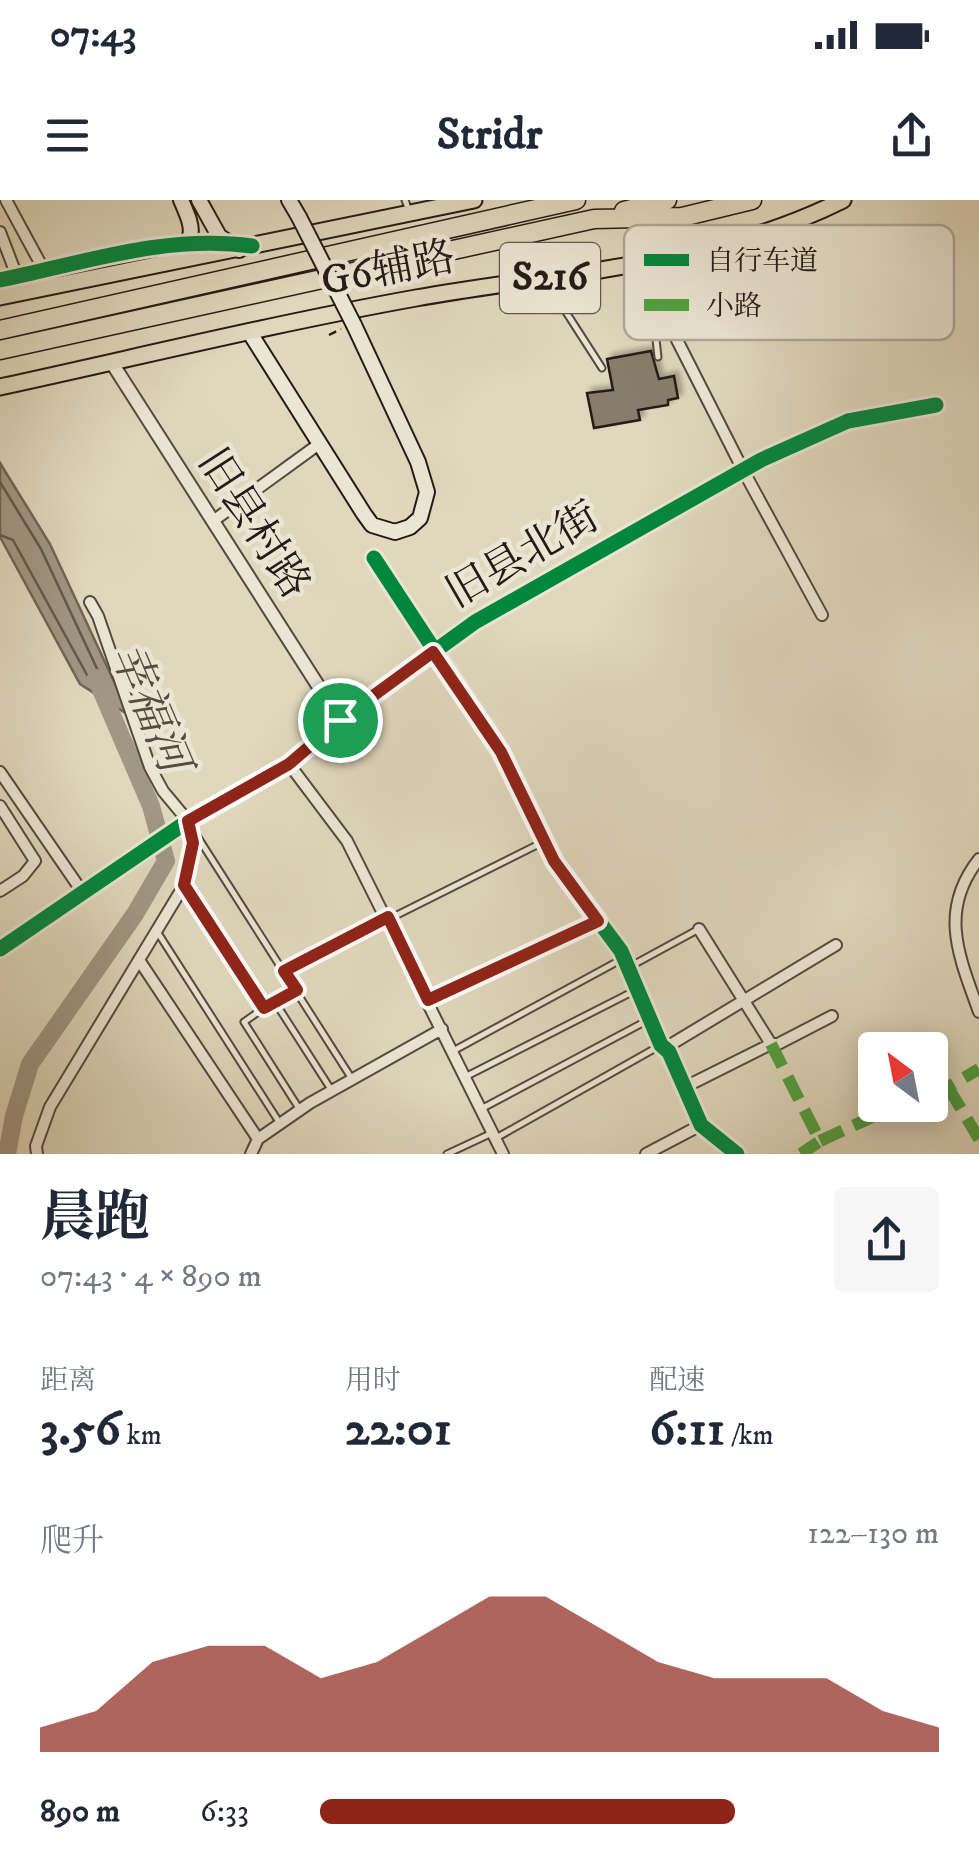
<!DOCTYPE html>
<html lang="zh">
<meta charset="utf-8">
<style>
:root{--surface:#fff;--page:#f6f6f7;--text:#1f2937;--muted:#747a83;--accent:#8f2418}
body{margin:0;font-family:"IM FELL DW Pica","Noto Serif SC",serif;background:var(--page);color:var(--text);height:100vh;display:flex;flex-direction:column;font-size:38px;white-space:nowrap}
*{box-sizing:border-box;margin:0}
p{font-size:32px;color:var(--muted)}
.icon{flex:none;width:55px;height:55px;fill:none;stroke:currentColor;stroke-width:2;stroke-linecap:round;stroke-linejoin:round}
.map{position:relative;height:954px;overflow:hidden}
.sheet{display:flex;flex-direction:column;background:var(--surface);flex:1}
.sheet>*{flex:none}
.needle{width:65px;rotate:328deg}
.fabs{position:absolute;left:858px;top:832px;display:grid;gap:20px}
.fabs a{display:grid;place-items:center;width:90px;height:90px;border-radius:10px;background:var(--surface);box-shadow:0 5px 25px #0003;font-size:50px}
.pin{position:absolute;display:grid;place-items:center;width:85px;height:85px;color:#fff;margin:-42px;border:5px solid #fff;border-radius:50%;box-shadow:0 2px 10px #0007}
.round{display:grid;place-items:center;flex:none;width:105px;height:105px;border-radius:10px;background:var(--page)}
.head{display:flex;align-items:center;justify-content:space-between;height:170px;padding:0 40px}
h1{font-size:55px;font-weight:700;line-height:75px}
.stats{display:grid;grid-template-columns:repeat(3,1fr);gap:15px;height:170px;padding:10px 40px}
.stats div{display:grid;align-content:center}
.stats b{font-size:50px;font-weight:700}
.stats small{font-size:28px;font-weight:400}
.stats p{font-size:28px}
.chart{height:280px;padding:20px 40px}
.chart p{display:flex;justify-content:space-between}
.chart svg{width:100%;height:180px;margin-top:10px;fill:var(--accent);opacity:.7}
ul{padding:0 40px;list-style:none;font-size:32px}
li{display:grid;grid-template-columns:160px 120px 1fr;align-items:center;height:75px}
li i{height:25px;border-radius:12px;background:var(--accent)}
.status{display:flex;justify-content:space-between;align-items:center;height:70px;padding:0 50px;background:var(--surface);direction:ltr}
.status svg{height:28px;fill:currentColor}
header{display:flex;justify-content:space-between;align-items:center;height:130px;padding:0 40px;background:var(--surface);font-size:45px;font-weight:700}
.map>svg:first-child{display:block}
.water{fill:#a09784;stroke:#6f6558;stroke-width:2.5}
.lines{fill:none;stroke-linecap:round;stroke-linejoin:round}
.shore{stroke:#62584c;stroke-width:2.5}
.river{stroke:#a09784;stroke-width:18}
.building{fill:#867d6c;stroke:#251a15;stroke-width:2.5;filter:url(#shadow)}
.service-casing{stroke:#544a3f;stroke-width:9}
.minor-casing{stroke:#544a3f;stroke-width:14}
.tertiary-casing{stroke:#544a3f;stroke-width:16}
.secondary-casing{stroke:#251a15;stroke-width:18}
.primary-casing{stroke:#251a15;stroke-width:19}
.motorway-casing{stroke:#251a15;stroke-width:21}
.path{stroke:#251a15;stroke-width:2.5;stroke-dasharray:8 5;stroke-linecap:butt}
.service{stroke:#ebe6d4;stroke-width:5}
.minor{stroke:#ebe6d4;stroke-width:10}
.tertiary{stroke:#ebe6d4;stroke-width:12}
.secondary{stroke:#ebe6d4;stroke-width:14}
.primary{stroke:#e0d8bd;stroke-width:15}
.motorway{stroke:#e0d8bd;stroke-width:18}
.secondary-bridge-casing{stroke:#251a15;stroke-width:18;stroke-linecap:butt}
.secondary-bridge{stroke:#ebe6d4;stroke-width:14}
.quiet{stroke:#50a140;stroke-width:12;stroke-dasharray:25 12;stroke-linecap:butt}
.cycleway-casing{stroke:#ebe6d4;stroke-width:21}
.cycleway{stroke:#00873e;stroke-width:15}
.route-casing{stroke:#fff;stroke-width:20}
.route{stroke:#8f2418;stroke-width:12}
.labels{text-anchor:middle;dominant-baseline:central;stroke-width:9;stroke-linejoin:round;paint-order:stroke}
.shield{fill:#ebe6d4;stroke:#60574e;stroke-width:2.5}
.shield-label{font-size:40px;font-weight:bold;fill:#251a15}
.street-label{font-size:42px;fill:#251a15;stroke:#ebe6d4}
.water-label{font-size:45px;font-style:italic;fill:#564c41;stroke:#ebe6d4}
.key{fill:#ebe6d4;stroke:#b0a99b;stroke-width:2.5}
.key-label{font-size:28px;fill:#251a15}
</style>
<div class="status"><b>07:43</b><svg viewBox="0 0 49 12"><path d="M0 12V9h3v3zM5 12V6h3v6zM10 12V3h3v9zM15 12V0h3v12zM26 1h20v11H26zM47 4h2v5h-2z"/></svg></div>
<header><svg class="icon" aria-label="menu" viewBox="0 0 24 24"><path d="M4 6h16M4 12h16M4 18h16"/></svg>Stridr<svg class="icon" aria-label="share" viewBox="0 0 24 24"><path d="M12 15V3M7 8l5-5 5 5M5 13v7h14v-7"/></svg></header>
<div class="map">
<svg width="979" height="954" viewBox="0 0 979 954">
<defs>
<filter id="shadow"><feDropShadow dx="4.5" dy="-4.5" stdDeviation="2.5" flood-color="#0004"/></filter>
</defs>
<rect width="100%" height="100%" fill="#e0d8bd"/>
<filter id="stains"><feTurbulence type="fractalNoise" baseFrequency=".002" numOctaves="4"/><feColorMatrix values="0 0 0 0 .2 0 0 0 0 .09 0 0 0 0 .02 0 0 0 .5 -.17"/></filter>
<radialGradient id="worn" r=".72"><stop offset=".6" stop-color="#630" stop-opacity="0"/><stop offset="1" stop-color="#630" stop-opacity=".3"/></radialGradient>
<!-- water -->
<path class="water" d="M0 263 50 344 130 516 80 484 0 337Z"/>
<g class="lines">
<!-- shore -->
<path class="shore" d="M0 282 41 349 99 473 98 479 87 475 13 340 0 335"/>
<!-- river -->
<path class="river" d="M7 954 14 916 30 864 135 714 166 661 151 606 96 478"/>
</g>
<!-- building -->
<path class="building" d="M651 151 659 179 674 176 678 198 668 200V205L638 210 640 220 594 228 587 193 613 190 607 159Z"/>
<g class="lines">
<!-- service casing -->
<g class="service-casing">
<path id="service" d="M405 0 409 11
M546 81 602 168
M651 95 658 157
M192 628 352 879
M186 688 264 808 244 822 300 910
M158 733 279 922
M631 766 699 729
M285 771 543 642
M428 800 597 721
M275 802 332 891
M264 808 297 791
M453 851 624 758
M465 877 636 790
M481 909 650 819
M498 937 661 845
M447 954 492 933"/>
</g>
<!-- minor casing -->
<g class="minor-casing">
<path id="minor" d="M6 0 52 85
M0 32 23 92
M639 65 743 270 822 415
M743 270 848 221 936 205
M213 321 319 244
M374 358 501 552 556 664 621 751 661 845 669 852 701 925 737 954
M289 564 347 641 503 954
M0 572 83 693
M0 606 35 661 23 676 0 691
M979 659C938 711 959 756 979 812
M699 729 771 844H778L832 816
M139 760 258 939
M665 848 836 745
M685 887 771 844
M37 954 36 946 50 907 186 682 193 643 188 621 163 591 150 567 98 416 90 402
M251 954 258 939 310 903 442 829
M646 954 701 925"/>
</g>
<!-- tertiary casing -->
<g class="tertiary-casing">
<path id="tertiary" d="M112 163 340 520
M0 749 188 621 289 564 340 520 475 422 743 270"/>
</g>
<!-- secondary casing -->
<g class="secondary-casing">
<path id="secondary" d="M199 0 219 36 239 50
M289 0 299 17
M166 62C196 38 196 34 181 0
M250 133 364 314 372 325 395 332 410 327 420 318 427 292 418 262 354 125"/>
</g>
<!-- primary casing -->
<g class="primary-casing">
<path id="primary" d="M0 97 474 0
M0 187C138 157 277 123 416 98 561 72 709 67 843 0"/>
</g>
<!-- motorway casing -->
<g class="motorway-casing">
<path id="motorway" d="M624 11 667 0
M0 130 576 0
M0 150 594 19 682 17 752 0"/>
</g>
<!-- path -->
<path class="path" d="M329 135 341 129"/>
<!-- service -->
<use href="#service" class="service"/>
<!-- minor -->
<use href="#minor" class="minor"/>
<!-- tertiary -->
<use href="#tertiary" class="tertiary"/>
<!-- secondary -->
<use href="#secondary" class="secondary"/>
<!-- primary -->
<use href="#primary" class="primary"/>
<!-- motorway -->
<use href="#motorway" class="motorway"/>
<!-- secondary-bridge casing -->
<g class="secondary-bridge-casing">
<path id="secondary-bridge" d="M299 17 354 125"/>
</g>
<!-- secondary-bridge -->
<use href="#secondary-bridge" class="secondary-bridge"/>
<!-- quiet -->
<path class="quiet" d="M771 844 820 941 801 954
M948 887 979 939
M930 890 948 887 979 869
M820 941 898 905"/>
<!-- cycleway casing -->
<g class="cycleway-casing">
<path id="cycleway" d="M0 80C83 63 166 34 252 46
M374 358 501 552 556 664 621 751 661 845 669 852 701 925 737 954
M0 749 188 621 289 564 340 520 475 422 761 260 848 221 936 205"/>
</g>
<!-- cycleway -->
<use href="#cycleway" class="cycleway"/>
</g>
<g class="lines">
<!-- route casing -->
<g class="route-casing">
<path id="route" d="M433 452 501 552 554 661 598 721 428 800 388 717 284 771 297 790 264 808 184 685 193 643 188 621 289 564 340 520Z"/>
</g>
<!-- route -->
<use href="#route" class="route"/>
</g>
<g class="labels">
<!-- shield labels -->
<rect class="shield" x="500" y="43" width="100" height="70" rx="8"/>
<g class="shield-label">
<text x="550" y="78">S216</text>
</g>
<!-- street labels -->
<g class="street-label">
<text transform="translate(388 70) rotate(-11)">G6辅路</text>
<text transform="translate(253 324) rotate(57)">旧县村路</text>
<text transform="translate(523 356) rotate(-30)">旧县北街</text>
</g>
<!-- water labels -->
<g class="water-label">
<text transform="translate(149 508) rotate(67)">幸福河</text>
</g>
</g>
<!-- legend -->
<rect x="624" y="25" width="330" height="115" rx="15" class="key"/>
<rect x="644" y="54" width="45" height="12" fill="#00873e"/>
<rect x="644" y="99" width="45" height="12" fill="#50a140"/>
<g class="key-label">
<text x="706" y="70">自行车道</text>
<text x="706" y="115">小路</text>
</g>
<rect width="100%" height="100%" filter="url(#stains)"/>
<rect width="100%" height="100%" fill="url(#worn)"/>
</svg>
<div class="fabs">
<a><svg class="needle" viewBox="-14 -14 28 28"><path d="M0-13l5 13h-10z" fill="#e53935"/><path d="M0 13l5-13h-10z" fill="#747a83"/></svg></a>
</div>
<div class="pin" style="left:340px;top:520px;background:#1e9e55"><svg class="icon" aria-label="arrive" viewBox="0 0 24 24"><path d="M6 21V4h12l-3 4 3 4H6"/></svg></div>
</div>
<section class="sheet">
<div class="head"><div><h1>晨跑</h1><p>07:43 · 4 × 890 m</p></div><a class="round"><svg class="icon" aria-label="share" viewBox="0 0 24 24"><path d="M12 15V3M7 8l5-5 5 5M5 13v7h14v-7"/></svg></a></div>
<div class="stats">
<div><p>距离</p><b>3.56<small> km</small></b></div>
<div><p>用时</p><b>22:01</b></div>
<div><p>配速</p><b>6:11<small> /km</small></b></div>
</div>
<div class="chart"><p><span>爬升</span>122–130 m</p>
<svg viewBox="0 0 160 44" preserveAspectRatio="none"><path d="M0 44V38L10 34L20 22L30 18L40 18L50 26L60 22L70 14L80 6L90 6L100 14L110 22L120 26L130 26L140 26L150 34L160 38V44z"/></svg>
</div>
<ul>
<li><b>890 m</b>6:33<i style="width:67%"></i></li>
</ul>
</section>
